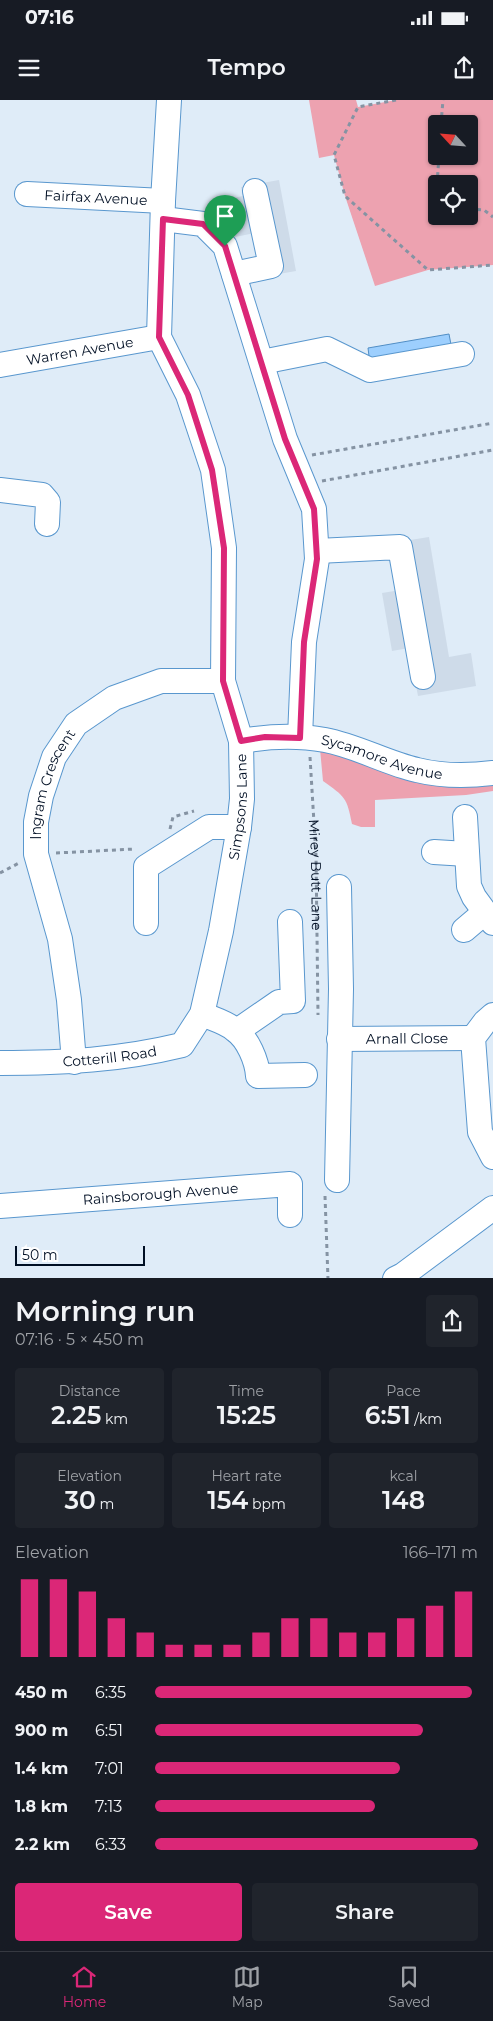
<!DOCTYPE html>
<meta charset="utf-8">
<style>
:root{--surface:#171b24;--page:#20242c;--text:#f1f3f6;--muted:#9ea1a6;--line:#363941;--accent:#db2777}
body{margin:0;font-family:Montserrat,sans-serif;background:var(--page);color:var(--text);height:100vh;display:flex;flex-direction:column;font-size:19px;white-space:nowrap}
*{box-sizing:border-box;margin:0}
p{font-size:16px;color:var(--muted)}
.icon{flex:none;width:28px;height:28px;fill:none;stroke:currentColor;stroke-width:2;stroke-linecap:round;stroke-linejoin:round}
.map{position:relative;height:1178px;overflow:hidden}
.details{display:flex;flex-direction:column;background:var(--surface);flex:1}
.details>*{flex:none}
.needle{width:32px;rotate:296deg}
.controls{position:absolute;left:428px;top:15px;display:grid;gap:10px}
.controls a{display:grid;place-items:center;width:50px;height:50px;border-radius:5px;background:var(--surface);box-shadow:0 1px 4px #0004;font-size:25px}
.scale{position:absolute;left:15px;bottom:12px;width:130px;box-sizing:border-box;padding-left:5px;border:2px solid #000f24;border-top:0;font-size:14px;line-height:18px;white-space:nowrap;color:#000f24;-webkit-text-stroke:4px #fff;paint-order:stroke}
.pin{position:absolute;display:grid;place-items:center;width:42px;height:42px;color:#fff;margin:-51px -21px;border-radius:50% 50% 50% 0;rotate:-45deg;box-shadow:0 0 5px #0007}
.pin .icon{rotate:45deg}
.round{display:grid;place-items:center;flex:none;width:52px;height:52px;border-radius:5px;background:var(--page)}
.headline{display:flex;align-items:center;justify-content:space-between;height:85px;padding:0 15px}
h1{font-size:28px;font-weight:600;line-height:38px}
.figures{display:grid;grid-template-columns:repeat(3,1fr);gap:8px;height:85px;padding:5px 15px}
.figures div{display:grid;align-content:center;border-radius:5px;background:var(--page);text-align:center}
.figures b{font-size:25px;font-weight:600}
.figures small{font-size:14px;font-weight:400}
.figures p{font-size:14px}
.chart{height:140px;padding:10px 15px}
.chart p{display:flex;justify-content:space-between}
.chart svg{width:100%;height:90px;margin-top:5px;stroke:var(--accent);stroke-width:6}
.button{display:flex;gap:10px;margin-top:auto;padding:10px 15px}
.button a{flex:1;height:58px;border-radius:5px;background:var(--accent);color:#fff;font-size:20px;font-weight:600;line-height:58px;text-align:center}
.button a+a{background:var(--page);color:var(--text)}
ul{padding:0 15px;list-style:none;font-size:16px}
li{display:grid;grid-template-columns:80px 60px 1fr;align-items:center;height:38px}
li i{height:12px;border-radius:6px;background:var(--accent)}
.status{display:flex;justify-content:space-between;align-items:center;height:35px;padding:0 25px;background:var(--surface);direction:ltr}
.status svg{height:14px;fill:currentColor}
header{display:flex;justify-content:space-between;align-items:center;height:65px;padding:0 15px;background:var(--surface);font-size:22px;font-weight:600}
.dock{display:flex;justify-content:space-around;align-items:center;height:70px;border-top:1px solid var(--line);background:var(--surface);font-size:14px;color:var(--muted)}
.dock a{display:grid;justify-items:center;gap:2px}
.dock .on{color:var(--accent)}
.map>svg:first-child{display:block}
.built{fill:#cedbe9}
.green{fill:#eda2b0;fill-rule:evenodd}
.building{fill:#9dcffe;stroke:#518ec5}
.lines{fill:none;stroke-linecap:round;stroke-linejoin:round}
.minor-casing{stroke:#5997ce;stroke-width:26}
.path{stroke:#8593a3;stroke-width:3;stroke-dasharray:4 4;stroke-linecap:butt}
.minor{stroke:#fff;stroke-width:24}
.route-casing{stroke:#fff;stroke-width:10}
.route{stroke:#db2777;stroke-width:6}
.labels{text-anchor:middle;dominant-baseline:central;stroke-width:5;stroke-linejoin:round;paint-order:stroke}
.street-label{font-size:14px;fill:#000f24;stroke:#fff}
</style>
<div class="status"><b>07:16</b><svg viewBox="0 0 49 12"><path d="M0 12V9h3v3zM5 12V6h3v6zM10 12V3h3v9zM15 12V0h3v12zM26 1h20v11H26zM47 4h2v5h-2z"/></svg></div>
<header><svg class="icon" aria-label="menu" viewBox="0 0 24 24"><path d="M4 6h16M4 12h16M4 18h16"/></svg>Tempo<svg class="icon" aria-label="share" viewBox="0 0 24 24"><path d="M12 15V3M7 8l5-5 5 5M5 13v7h14v-7"/></svg></header>
<div class="map">
<svg width="493" height="1179" viewBox="0 0 493 1179">
<rect width="100%" height="100%" fill="#dfecf8"/>
<!-- built -->
<path class="built" d="M279 80 296 171 273 175 264 131 235 137 228 99 243 96 241 87Z
M429 437 449 557 471 553 476 586 418 596 409 548 392 551 382 493 407 489 404 441Z"/>
<!-- green -->
<path class="green" d="M309 0H356L358 7 396 0H493V165L428 170 375 186 345 96 334 55 319 58ZM436 24H469V56H436ZM436 84H469V116H436Z
M320 649 493 680V691L466 695 375 700V727H361L352 724C347 697 345 697 323 681Z"/>
<!-- building -->
<path class="building" d="M449 234 452 250 370 264 368 248Z"/>
<g class="lines">
<!-- minor casing -->
<g class="minor-casing">
<g id="minor">
<path id="s2" d="M27 94 163 101"/>
<path d="M163 119 203 124 225 146 285 339 314 409 317 459 304 542 300 637"/>
<path d="M234 174 271 166 255 91"/>
<path d="M262 262 327 249 370 270 462 254"/>
<path id="s3" d="M0 265 159 237"/>
<path d="M0 390 42 395 48 402 47 424"/>
<path d="M317 451 400 447 423 577"/>
<path id="s4" d="M241 641C270 636 297 635 325 640 357 646 386 663 417 670 441 676 469 676 493 673"/>
<path d="M465 717 469 786 474 797 493 823"/>
<path d="M434 752 467 754"/>
<path d="M146 823V767L209 727H239"/>
<path d="M464 830 484 813"/>
<path d="M202 914C213 919 226 922 235 930 248 939 257 961 258 976L305 975"/>
<path d="M493 915 485 922 473 938 480 1032 493 1057"/>
<path d="M237 931 279 902 293 901 290 822"/>
<path id="s5" d="M339 939 473 938"/>
<path id="s6" d="M74 962 69 900 60 839 36 754V722L41 696 54 657 76 624 114 598 161 581H223"/>
<path id="s7" d="M0 963C64 963 120 960 182 945L202 914 221 831 239 727 242 699 241 641 223 581 224 448 213 370 188 295 159 237 163 101 169 0"/>
<path d="M337 1080 341 889 339 787"/>
<path id="s8" d="M0 1106 290 1084V1115"/>
<path d="M395 1179 403 1175 493 1108"/>
</g>
</g>
<!-- path -->
<g class="path">
<path d="M396 0 358 7 334 55 345 96 428 170 493 165"/>
<path d="M441 24 443 0"/>
<path d="M437 84 439 56"/>
<path d="M469 109 484 110 493 117"/>
<path d="M312 355 493 323"/>
<path d="M322 381 493 350"/>
<path id="s1" d="M310 657 316 756 318 915"/>
<path d="M170 729 173 717 194 711"/>
<path d="M56 753 135 749"/>
<path d="M0 773 19 763"/>
<path d="M325 1096 328 1179"/>
</g>
<!-- minor -->
<use href="#minor" class="minor"/>
</g>
<g class="lines">
<!-- route casing -->
<g class="route-casing">
<path id="route" d="M163 119 203 124 225 146 285 339 314 409 317 459 304 542 300 638 265 637 241 641 223 581 224 448 212 370 188 295 159 237Z"/>
</g>
<!-- route -->
<use href="#route" class="route"/>
</g>
<g class="labels">
<!-- street labels -->
<g class="street-label">
<text stroke="none"><textPath href="#s2" startOffset="69">Fairfax Avenue</textPath></text>
<text stroke="none"><textPath href="#s3" startOffset="81">Warren Avenue</textPath></text>
<text stroke="none"><textPath href="#s4" startOffset="144">Sycamore Avenue</textPath></text>
<text stroke="none"><textPath href="#s6" startOffset="285">Ingram Crescent</textPath></text>
<text stroke="none"><textPath href="#s7" startOffset="431">Simpsons Lane</textPath></text>
<text stroke="none"><textPath href="#s1" startOffset="118">Mirey Butt Lane</textPath></text>
<text stroke="none"><textPath href="#s5" startOffset="68">Arnall Close</textPath></text>
<text stroke="none"><textPath href="#s7" startOffset="110">Cotterill Road</textPath></text>
<text stroke="none"><textPath href="#s8" startOffset="161">Rainsborough Avenue</textPath></text>
</g>
</g>
</svg>
<div class="controls">
<a><svg class="needle" viewBox="-14 -14 28 28"><path d="M0-13l5 13h-10z" fill="#e53935"/><path d="M0 13l5-13h-10z" fill="#9ea1a6"/></svg></a>
<a><svg class="icon" aria-label="locate" viewBox="0 0 24 24"><circle cx="12" cy="12" r="6"/><path d="M12 2v4M12 18v4M2 12h4M18 12h4"/></svg></a>
</div>
<div class="scale">50 m</div>
<div class="pin" style="left:225px;top:146px;background:#1e9e55"><svg class="icon" aria-label="arrive" viewBox="0 0 24 24"><path d="M6 21V4h12l-3 4 3 4H6"/></svg></div>
</div>
<section class="details">
<div class="headline"><div><h1>Morning run</h1><p>07:16 · 5 × 450 m</p></div><a class="round"><svg class="icon" aria-label="share" viewBox="0 0 24 24"><path d="M12 15V3M7 8l5-5 5 5M5 13v7h14v-7"/></svg></a></div>
<div class="figures">
<div><p>Distance</p><b>2.25<small> km</small></b></div>
<div><p>Time</p><b>15:25</b></div>
<div><p>Pace</p><b>6:51<small> /km</small></b></div>
</div>
<div class="figures">
<div><p>Elevation</p><b>30<small> m</small></b></div>
<div><p>Heart rate</p><b>154<small> bpm</small></b></div>
<div><p>kcal</p><b>148</b></div>
</div>
<div class="chart"><p><span>Elevation</span>166–171 m</p>
<svg viewBox="0 0 160 44" preserveAspectRatio="none"><path d="M5 44V6M15 44V6M25 44V12M35 44V25M45 44V32M55 44V38M65 44V38M75 44V38M85 44V32M95 44V25M105 44V25M115 44V32M125 44V32M135 44V25M145 44V19M155 44V12"/></svg>
</div>
<ul>
<li><b>450 m</b>6:35<i style="width:98%"></i></li>
<li><b>900 m</b>6:51<i style="width:83%"></i></li>
<li><b>1.4 km</b>7:01<i style="width:76%"></i></li>
<li><b>1.8 km</b>7:13<i style="width:68%"></i></li>
<li><b>2.2 km</b>6:33<i style="width:100%"></i></li>
</ul>
<div class="button"><a>Save</a><a>Share</a></div>
</section>
<nav class="dock">
<a class="on"><svg class="icon" aria-label="home" viewBox="0 0 24 24"><path d="M3 11l9-7 9 7M6 9v11h12V9"/></svg>Home</a>
<a><svg class="icon" aria-label="map" viewBox="0 0 24 24"><path d="M3 6l6-2 6 2 6-2v14l-6 2-6-2-6 2zM9 4v14M15 6v14"/></svg>Map</a>
<a><svg class="icon" aria-label="saved" viewBox="0 0 24 24"><path d="M7 4h10v16l-5-4-5 4z"/></svg>Saved</a>
</nav>
